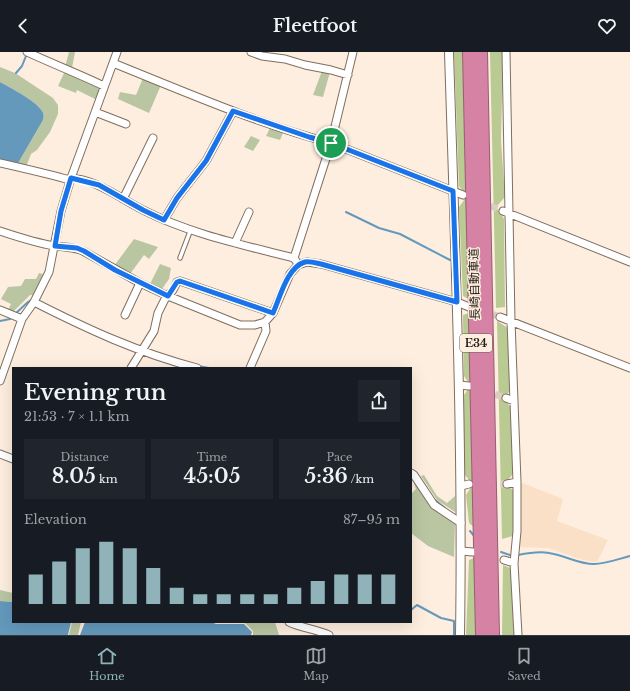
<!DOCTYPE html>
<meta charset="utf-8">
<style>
:root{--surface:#171b24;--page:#20242c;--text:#f1f3f6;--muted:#9ea1a6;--line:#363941;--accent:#8fb3b8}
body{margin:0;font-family:"Libre Baskerville","Noto Sans JP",serif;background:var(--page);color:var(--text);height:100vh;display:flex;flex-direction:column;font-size:15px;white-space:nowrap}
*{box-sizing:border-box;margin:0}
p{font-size:13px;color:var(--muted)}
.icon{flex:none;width:22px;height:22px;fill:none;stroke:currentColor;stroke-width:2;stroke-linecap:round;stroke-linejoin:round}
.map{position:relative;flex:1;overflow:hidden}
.sheet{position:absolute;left:12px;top:315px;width:400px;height:256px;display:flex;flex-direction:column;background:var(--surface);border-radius:0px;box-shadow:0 4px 16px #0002}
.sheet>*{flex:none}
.pin{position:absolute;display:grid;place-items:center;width:34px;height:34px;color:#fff;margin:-17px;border:2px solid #fff;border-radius:50%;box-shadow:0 1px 4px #0007}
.round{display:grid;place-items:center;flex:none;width:42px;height:42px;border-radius:0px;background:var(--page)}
.head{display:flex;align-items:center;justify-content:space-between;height:68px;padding:0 12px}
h1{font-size:22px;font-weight:600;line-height:30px}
.stats{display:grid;grid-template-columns:repeat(3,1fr);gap:6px;height:68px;padding:4px 12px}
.stats div{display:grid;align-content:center;border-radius:0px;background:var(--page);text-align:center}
.stats b{font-size:20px;font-weight:600}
.stats small{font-size:11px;font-weight:400}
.stats p{font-size:11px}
.chart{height:112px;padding:8px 12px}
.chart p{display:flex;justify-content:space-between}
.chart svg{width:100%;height:72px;margin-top:4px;stroke:var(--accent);stroke-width:6}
header{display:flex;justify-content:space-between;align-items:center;height:52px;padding:0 12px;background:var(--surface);font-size:18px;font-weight:600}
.tab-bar{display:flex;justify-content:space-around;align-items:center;height:56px;border-top:1px solid var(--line);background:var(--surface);font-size:11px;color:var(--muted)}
.tab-bar a{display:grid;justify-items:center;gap:2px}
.tab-bar .selected{color:var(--accent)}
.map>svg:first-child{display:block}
.built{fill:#f9e0c7}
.green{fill:#bac6a2}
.forest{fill:#b9ca93}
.water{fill:#6499bc}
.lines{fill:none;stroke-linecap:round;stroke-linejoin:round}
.stream{stroke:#6499bc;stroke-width:2}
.minor-tunnel{stroke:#ddcec1;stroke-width:7;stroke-dasharray:7 3.5;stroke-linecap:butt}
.service-casing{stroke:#806f5f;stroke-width:5.5}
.minor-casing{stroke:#806f5f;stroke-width:9}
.tertiary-casing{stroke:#806f5f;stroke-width:10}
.motorway-casing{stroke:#975e72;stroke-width:14}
.service{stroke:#fff;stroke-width:3.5}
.minor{stroke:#fff;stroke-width:7}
.tertiary{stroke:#fff;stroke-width:8}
.motorway{stroke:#d682a4;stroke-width:12}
.route-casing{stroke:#fff;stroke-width:8}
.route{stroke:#1a73e8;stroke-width:5}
.labels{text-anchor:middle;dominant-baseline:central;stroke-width:3;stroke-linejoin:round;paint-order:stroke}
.shield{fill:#feeedf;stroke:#645b52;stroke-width:1}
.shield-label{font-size:11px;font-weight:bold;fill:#221c15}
.street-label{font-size:12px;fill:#221c15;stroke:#feeedf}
</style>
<header><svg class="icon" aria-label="back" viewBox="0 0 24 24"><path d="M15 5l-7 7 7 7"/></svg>Fleetfoot<svg class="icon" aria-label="heart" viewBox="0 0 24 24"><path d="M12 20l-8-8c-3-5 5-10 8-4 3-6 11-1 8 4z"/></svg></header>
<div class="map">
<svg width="630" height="583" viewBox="0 0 630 583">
<rect width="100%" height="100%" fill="#feeedf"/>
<!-- built -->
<path class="built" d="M520 430 563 447 557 469 608 488 597 510 583 508 548 496 519 495Z"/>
<!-- green -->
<path class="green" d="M69 0H75L72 16 65 15Z
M0 15 15 21 53 46 58 53V62L50 80 37 98 31 102 26 115 17 113 43 68C44 64 44 62 42 59 36 49 11 36 0 30Z
M65 19 102 36 97 48 77 38 76 41 58 34Z
M322 19 330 20 323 45 313 43Z
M143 26 161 33 149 61 118 47 120 40 136 43Z
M271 74 282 77 283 81 280 88 266 84Z
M251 84 260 88 253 99 244 95Z
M134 187 158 195 149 207 144 203 130 222 114 214Z
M160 212 171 216 169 227 162 237 150 232Z
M39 221 43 222 33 243H30L14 259 8 258 11 252 1 247 8 235 21 234 25 227H36Z
M424 423 437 444 447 451 455 444V460L437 448 421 424Z
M411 425 455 470 454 505 428 494 411 481V442L416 437 413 429 411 428Z
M0 538 13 541V550L0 549Z
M72 570H81L78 583H69Z
M217 570H275L279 583H253V579L245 571Z"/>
<!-- forest -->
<path class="forest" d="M454 0H465L471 248 463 244 459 155 467 144 459 134Z
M490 0H503L501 89 505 145 496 155 504 167 505 255 496 256Z
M472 260 477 478 469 471 466 443 473 432 464 422 463 344 471 334 464 324 463 263Z
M497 269 508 276 512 337 503 346 512 357 513 422 505 431 514 439 513 484 502 487Z
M476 505 478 583H466L469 508Z
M503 513 512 517 514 583H502Z"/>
<!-- water -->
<path class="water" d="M0 30C11 36 36 49 42 59 44 62 44 64 43 68L17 113 0 108Z
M0 549 13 550V570H71L68 583H0Z
M85 570H211L216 572H244L252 580 251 583H80Z"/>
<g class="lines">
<!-- stream -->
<path class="stream" d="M16 21 22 14 26 4
M346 160 379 176 400 182 450 208
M15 262 28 250 33 247
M0 269 10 267 12 265
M198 314 209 316
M435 448 445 456
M470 479 475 485
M501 500 510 503
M518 503C528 501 538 499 549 501 564 503 578 512 594 512 606 512 618 507 630 504
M411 558 417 553 441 566 454 569V583"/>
<!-- minor-tunnel -->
<path class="minor-tunnel" d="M481 150 503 159
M483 259 500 265
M485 339 506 346
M469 432H507"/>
<!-- service casing -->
<g class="service-casing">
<path id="service" d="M180 206 191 177"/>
</g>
<!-- minor casing -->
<g class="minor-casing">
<path id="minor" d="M27 0C53 12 79 22 104 34
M251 0 262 4 285 7 305 13 331 18 348 23
M506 0 511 269 517 430V479L514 511 518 583
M113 11C185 40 256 71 331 91L463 143
M95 60 126 72
M0 111C22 116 44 121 66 127 88 122 123 148 143 158 190 182 243 193 294 206
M123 147 153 86
M503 159 630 210
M164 168 177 146 206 109 233 59
M0 179C18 185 36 191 55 194 65 195 74 195 83 199L140 231 168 244 240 273H255L265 270 273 261 290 222 298 213 307 210 321 212 457 250 469 255
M235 191 249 160
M296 209 294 206 331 91 353 0
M34 250C87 277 139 301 197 316
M0 258 22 267
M125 263 140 231
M500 265 630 316
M131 316 154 279 158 261 165 247 173 238 177 230 180 229 273 261
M250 316 266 279 265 270
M0 329 22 267 34 250 49 220 61 159 71 126 117 0
M459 333 469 334
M506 346 514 349
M0 402 13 407
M411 421 414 423 434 453 461 471
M507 432 517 430
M461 434 469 432
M461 499 473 500
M504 508 514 511
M289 570C301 576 316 577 329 583"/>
</g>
<!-- tertiary casing -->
<g class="tertiary-casing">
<path id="tertiary" d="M449 0C455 194 463 389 460 583"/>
</g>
<!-- motorway casing -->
<g class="motorway-casing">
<path id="motorway" d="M469 0 482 583
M481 0 493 583"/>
</g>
<!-- service -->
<use href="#service" class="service"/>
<!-- minor -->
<use href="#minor" class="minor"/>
<!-- tertiary -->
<use href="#tertiary" class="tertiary"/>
<!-- motorway -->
<use href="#motorway" class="motorway"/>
</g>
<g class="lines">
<!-- route casing -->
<g class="route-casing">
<path id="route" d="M233 59 309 85 331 91 453 139 457 250 321 212C316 211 310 209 305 210 287 215 280 246 273 261L180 229 177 230 168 244 115 218 84 199 77 196 55 194 61 159 71 126 99 133 143 158 164 168 177 146 206 109Z"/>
</g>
<!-- route -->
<use href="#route" class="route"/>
</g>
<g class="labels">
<!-- shield labels -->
<rect class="shield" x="460" y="282" width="32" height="18" rx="3"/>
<g class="shield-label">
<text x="476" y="291">E34</text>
</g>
<!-- street labels -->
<g class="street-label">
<text transform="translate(474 232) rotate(-91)">長崎自動車道</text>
</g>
</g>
</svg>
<div class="pin" style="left:331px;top:91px;background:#1e9e55"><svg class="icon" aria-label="arrive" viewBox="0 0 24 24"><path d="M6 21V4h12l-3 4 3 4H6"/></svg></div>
<section class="sheet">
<div class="head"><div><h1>Evening run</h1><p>21:53 · 7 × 1.1 km</p></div><a class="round"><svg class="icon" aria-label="share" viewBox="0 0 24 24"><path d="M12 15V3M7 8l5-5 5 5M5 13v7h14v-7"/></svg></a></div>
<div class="stats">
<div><p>Distance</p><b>8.05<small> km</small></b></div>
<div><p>Time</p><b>45:05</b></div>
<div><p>Pace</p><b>5:36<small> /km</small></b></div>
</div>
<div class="chart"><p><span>Elevation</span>87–95 m</p>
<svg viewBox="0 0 160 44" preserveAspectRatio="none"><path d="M5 44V26M15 44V18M25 44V10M35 44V6M45 44V10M55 44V22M65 44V34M75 44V38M85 44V38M95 44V38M105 44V38M115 44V34M125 44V30M135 44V26M145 44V26M155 44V26"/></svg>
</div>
</section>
</div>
<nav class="tab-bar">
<a class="selected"><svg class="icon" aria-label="home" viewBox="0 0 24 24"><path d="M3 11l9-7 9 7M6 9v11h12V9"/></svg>Home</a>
<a><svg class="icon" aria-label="map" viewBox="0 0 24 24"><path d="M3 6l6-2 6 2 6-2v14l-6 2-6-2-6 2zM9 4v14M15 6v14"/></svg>Map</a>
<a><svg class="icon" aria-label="saved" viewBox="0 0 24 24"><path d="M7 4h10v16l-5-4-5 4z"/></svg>Saved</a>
</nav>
